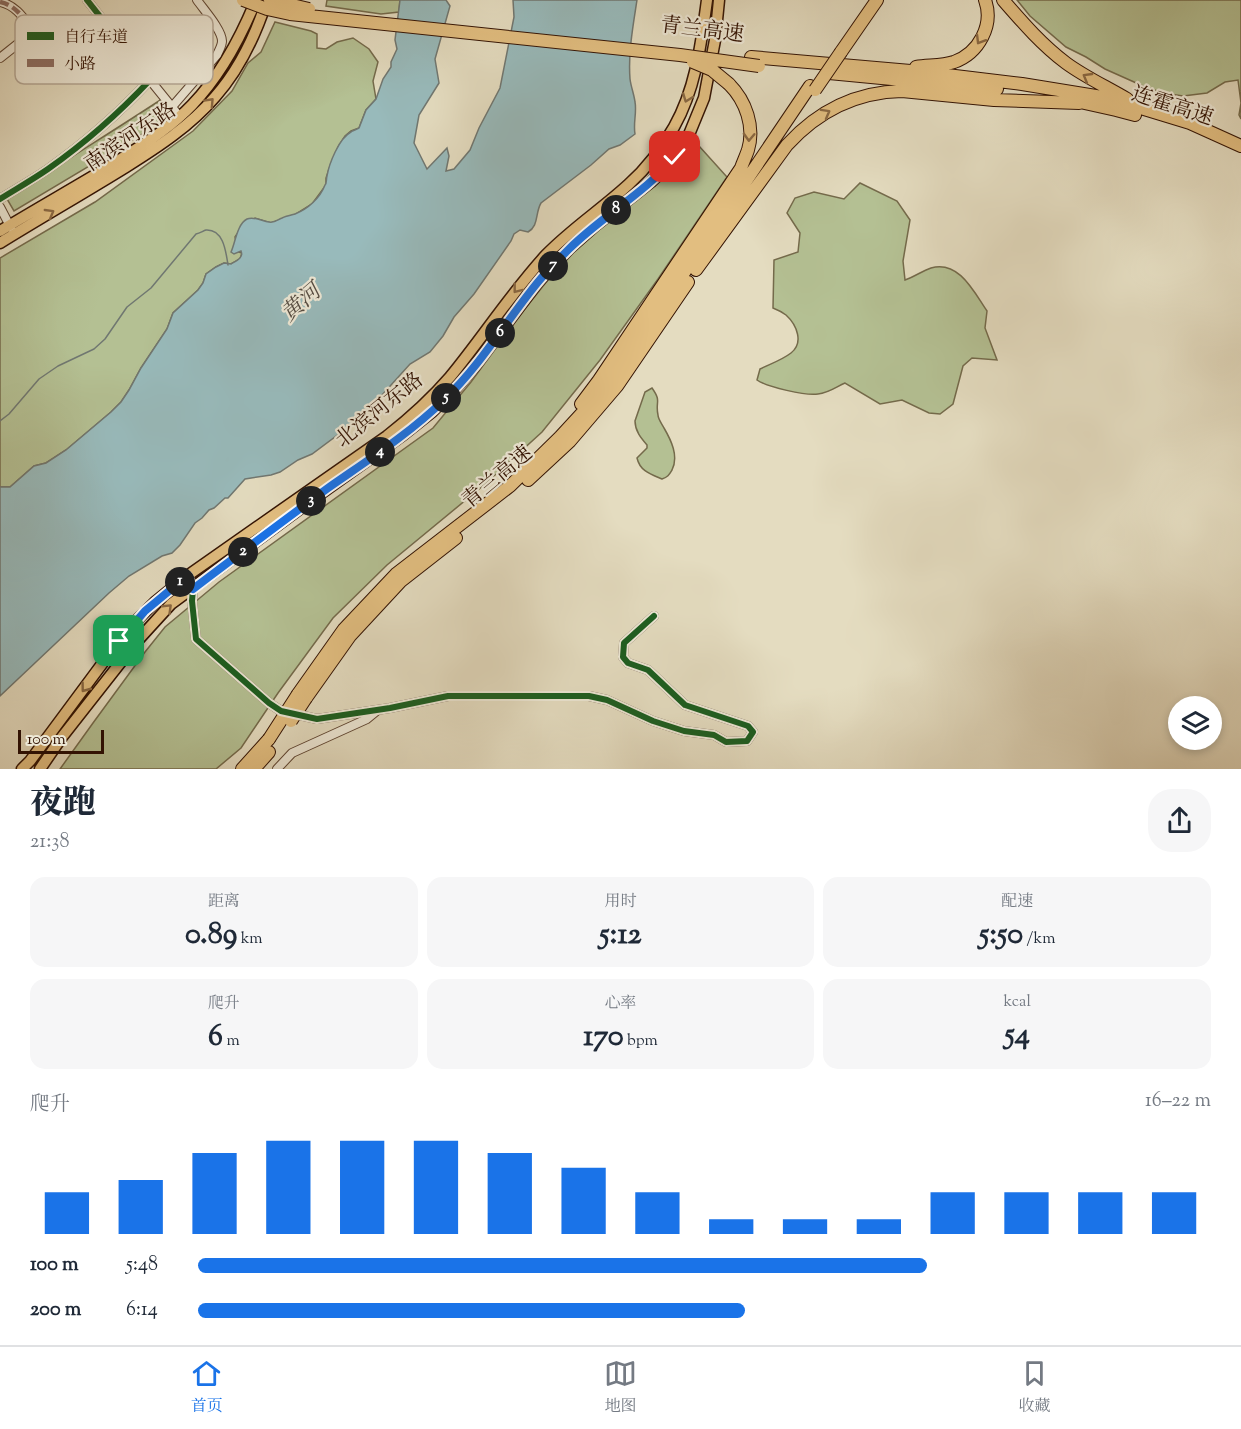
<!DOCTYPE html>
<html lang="zh">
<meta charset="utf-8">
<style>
:root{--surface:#fff;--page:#f6f6f7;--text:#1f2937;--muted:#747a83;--line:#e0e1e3;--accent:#1a73e8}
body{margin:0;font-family:"Sorts Mill Goudy","Noto Serif SC",serif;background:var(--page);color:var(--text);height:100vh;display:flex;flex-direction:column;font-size:22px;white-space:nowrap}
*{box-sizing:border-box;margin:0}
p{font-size:20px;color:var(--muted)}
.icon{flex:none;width:33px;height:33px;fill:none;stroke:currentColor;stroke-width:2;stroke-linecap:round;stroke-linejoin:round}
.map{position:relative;height:769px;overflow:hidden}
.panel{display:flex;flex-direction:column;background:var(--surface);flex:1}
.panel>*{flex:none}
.buttons{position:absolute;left:1168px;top:696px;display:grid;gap:12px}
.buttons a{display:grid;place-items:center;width:54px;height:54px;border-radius:50%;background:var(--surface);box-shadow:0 3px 9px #0003;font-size:30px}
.scale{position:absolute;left:18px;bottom:15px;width:86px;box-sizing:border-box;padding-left:6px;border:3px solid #331303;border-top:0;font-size:16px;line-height:21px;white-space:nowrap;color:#331303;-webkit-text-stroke:4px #ede8d6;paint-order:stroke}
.pin{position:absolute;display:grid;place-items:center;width:51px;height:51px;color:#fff;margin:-26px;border-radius:12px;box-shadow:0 3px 9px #0006}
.km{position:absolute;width:30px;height:30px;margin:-15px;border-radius:50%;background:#222;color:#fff;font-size:16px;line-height:30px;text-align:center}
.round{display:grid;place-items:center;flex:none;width:63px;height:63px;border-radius:24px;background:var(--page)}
.overview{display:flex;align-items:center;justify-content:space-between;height:102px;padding:0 30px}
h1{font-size:33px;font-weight:800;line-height:45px}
.stats{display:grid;grid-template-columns:repeat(3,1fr);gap:9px;height:102px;padding:6px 30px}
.stats div{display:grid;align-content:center;border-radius:15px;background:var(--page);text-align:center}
.stats b{font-size:30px;font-weight:800}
.stats small{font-size:16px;font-weight:400}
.stats p{font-size:16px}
.chart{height:168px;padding:12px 30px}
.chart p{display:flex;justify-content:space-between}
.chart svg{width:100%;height:108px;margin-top:6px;stroke:var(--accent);stroke-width:6}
ul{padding:0 30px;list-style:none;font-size:20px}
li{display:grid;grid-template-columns:96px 72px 1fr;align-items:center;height:45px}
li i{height:15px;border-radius:8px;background:var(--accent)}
.dock{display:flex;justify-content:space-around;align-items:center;height:84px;border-top:2px solid var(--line);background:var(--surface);font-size:16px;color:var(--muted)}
.dock a{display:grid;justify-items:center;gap:3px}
.dock .active{color:var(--accent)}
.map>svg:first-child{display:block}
.green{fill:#b4c093;stroke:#746a4b;stroke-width:1.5}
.water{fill:#98babb;stroke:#707771;stroke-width:1.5}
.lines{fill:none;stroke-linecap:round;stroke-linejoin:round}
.stream{stroke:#707771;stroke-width:1.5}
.minor-casing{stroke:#5f4532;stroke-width:10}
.major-casing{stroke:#331303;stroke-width:13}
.highway-casing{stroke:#331303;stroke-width:14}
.minor{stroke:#ede8d6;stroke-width:8}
.major{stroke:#e2be80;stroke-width:10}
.highway{stroke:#e2be80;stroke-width:12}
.highway-bridge-casing{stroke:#331303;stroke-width:14;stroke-linecap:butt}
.highway-bridge{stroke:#e2be80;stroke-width:12}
.quiet{stroke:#8d6e63;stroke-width:4.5;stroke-dasharray:9 4.5;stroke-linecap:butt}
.cycleway-casing{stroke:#ede8d6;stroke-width:10}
.cycleway{stroke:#1b5e20;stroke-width:6}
.oneway{stroke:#8a6842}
.route-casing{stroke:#fff;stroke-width:12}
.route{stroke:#1a73e8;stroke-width:8}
.labels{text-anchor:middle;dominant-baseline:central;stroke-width:4.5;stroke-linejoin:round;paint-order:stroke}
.street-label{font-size:21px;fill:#331303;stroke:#ede8d6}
.water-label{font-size:22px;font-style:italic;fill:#564d43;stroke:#ede8d6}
.key{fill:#ede8d6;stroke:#b5a897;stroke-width:1.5}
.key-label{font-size:16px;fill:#331303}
</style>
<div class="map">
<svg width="1241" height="769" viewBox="0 0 1241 769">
<rect width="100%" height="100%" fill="#e4dcc0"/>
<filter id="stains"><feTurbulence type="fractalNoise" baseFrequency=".00333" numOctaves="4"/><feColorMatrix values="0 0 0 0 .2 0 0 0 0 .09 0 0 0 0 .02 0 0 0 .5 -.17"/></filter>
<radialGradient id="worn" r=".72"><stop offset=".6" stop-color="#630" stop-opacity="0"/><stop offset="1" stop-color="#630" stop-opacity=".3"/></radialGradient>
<!-- green -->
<path class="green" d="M327 0H400L399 12 381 14 326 6Z
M1017 0H1241V119L1239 115 1241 103 1238 80 1225 82 1207 93 1183 96 1163 93 1143 86 1105 69 1086 57 1066 47 1030 16Z
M275 22 311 31 317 34V48L326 49 337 42 353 38 369 49 378 62 373 81 376 99 366 110 359 128 351 131 345 136 338 147 330 166 326 178V185L312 204 296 214 271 223 255 218 237 234 235 237 238 252 242 253 240 259 231 264 224 263 216 267 206 274 203 283 198 290 173 313 167 329 141 368 129 390 121 402 111 412 66 450 46 463 34 466 10 487H0V258L95 202 193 131 232 91 248 63 261 52Z
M162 99 170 113 138 137 14 211 7 199C58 165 110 133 162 99Z
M699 146 727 177 658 279 600 360 542 432 484 485 387 565 333 618 278 693 241 748 216 769H60L93 723 145 652 165 627 219 582 433 428 471 382 524 310 568 255 664 167Z
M860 183 897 201 910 220 903 261 905 280C914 277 922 271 931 268 959 260 974 292 987 311L985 328 997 360 972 358 963 366 953 404 940 414 929 413 902 400 880 404 845 383C836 387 829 393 818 394 806 396 767 387 757 380L760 369C770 364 782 360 791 353 804 343 797 325 786 315 782 312 778 310 773 308L774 260 798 252 800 233 787 213 795 198 814 192 844 199Z
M652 388C662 402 655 401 658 415 658 419 662 424 664 428 671 440 679 456 672 470 669 475 668 477 662 479 650 474 640 471 637 458L647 448V445C641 438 635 431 635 421L645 392Z"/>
<!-- water -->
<path class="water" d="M400 0H446L450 6 435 59 439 83 419 115 414 143 427 169 447 148 449 156 446 171 454 169 470 150 479 128 500 88 514 17 513 0H637C633 26 628 53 630 79 631 87 634 94 635 102 637 112 633 123 635 134L620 145 609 149 591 165 541 203C535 213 539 226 528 232L520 230 514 234 511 241 474 294 454 317 443 336 430 352 410 364 363 416 312 454 298 460 280 472 271 475 245 479 228 498H225L214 508 209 510 202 518 195 523 180 545 172 553 162 556 129 576 109 593 0 696V487H10L34 466 46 463 66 450 111 412 121 402 129 390 141 368 167 329 173 313 198 290 203 283 206 274 216 267 224 263 231 264C236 261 244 258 241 251L234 254 231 252C235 244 237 224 247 219 254 216 262 221 269 222 275 223 277 220 282 218 286 216 291 215 295 214 308 209 320 198 325 185 327 183 326 179 327 176 329 164 339 138 351 132 351 131 358 129 359 128L366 110 376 99 383 79 391 67V62L397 49 395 40Z"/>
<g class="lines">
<!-- stream -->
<path class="stream" d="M0 421 9 414 39 379 58 366 94 349 105 339 127 307 151 288 196 234C200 233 203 231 206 230 224 229 226 253 228 265"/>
<!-- minor casing -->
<g class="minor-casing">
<path id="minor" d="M0 2C15 5 23 17 32 29
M35 37 56 64
M0 58 29 35 28 32 30 29H33L36 31 37 34 35 37H31L29 35
M51 68 106 24
M150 80 180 117
M171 108 217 55C219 50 222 46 222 41 222 30 204 10 197 0
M0 199C16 189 32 180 48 169 85 143 119 113 150 80L87 0
M0 207 11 228
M187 576 193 589 192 601 196 639 269 703 281 711 317 719 390 708 448 696H589L607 700 653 721 684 731 714 735 726 742 747 741 753 732 748 726 685 705 648 670 628 663 623 657 624 643 654 616
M277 769 292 753 367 719 378 710"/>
</g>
<!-- major casing -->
<g class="major-casing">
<path id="major" d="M0 231C38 208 77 186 115 163 142 145 169 129 192 105 221 75 240 39 256 0
M0 243C42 217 84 193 126 167 158 147 190 126 215 97 239 70 256 34 267 0
M22 769 30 761 119 641 136 621 155 602 187 576 387 436C410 418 431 399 450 377 483 337 511 293 546 255 571 229 602 209 629 184 647 168 662 148 674 127 696 88 701 44 707 0
M40 769 62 737 139 639 171 604 305 505 403 435 432 412 455 389 474 367 538 282 569 249 595 226 651 182 668 166 688 137 704 98 715 40 719 0"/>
</g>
<!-- highway casing -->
<g class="highway-casing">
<path id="highway" d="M1003 0C1023 23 1042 45 1066 63 1085 77 1107 87 1127 99
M841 52 877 0
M751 57 922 72 1022 84 1108 98 1190 123 1241 146
M916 67C928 65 942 66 954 62 979 53 994 25 985 0
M829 73 997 89
M1071 100 1116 110 1135 115
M696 270 787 145C818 111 855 92 902 91L994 100 1079 103
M581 404 599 380 741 168C743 162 746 156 748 150 755 127 746 101 729 84
M528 480 570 441 617 386 688 282
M298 694 344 629 396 574 510 486 560 437 595 399 617 372 810 86
M306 698 350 636 401 581 456 538
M242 769 269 739
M254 769 269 752"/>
</g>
<!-- minor -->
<use href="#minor" class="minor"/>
<!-- major -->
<use href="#major" class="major"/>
<!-- highway -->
<use href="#highway" class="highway"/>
<!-- highway-bridge casing -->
<g class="highway-bridge-casing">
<path id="highway-bridge" d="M243 0 267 9 290 14 680 55 759 66
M270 0 309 9
M693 62 712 70 729 84
M815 90 841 52
M291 721 306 698
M269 739 298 694"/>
</g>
<!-- highway-bridge -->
<use href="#highway-bridge" class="highway-bridge"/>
<!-- quiet -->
<path class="quiet" d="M0 2C15 5 23 17 32 29"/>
<!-- cycleway casing -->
<g class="cycleway-casing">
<path id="cycleway" d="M0 199C16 189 32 180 48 169 85 143 119 113 150 80L87 0
M187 576 193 589 192 601 196 639 269 703 281 711 317 719 390 708 448 696H589L607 700 653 721 684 731 714 735 726 742 747 741 753 732 748 726 685 705 648 670 628 663 623 657 624 643 654 616"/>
</g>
<!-- cycleway -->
<use href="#cycleway" class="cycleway"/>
</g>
<!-- one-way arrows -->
<defs><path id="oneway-chevron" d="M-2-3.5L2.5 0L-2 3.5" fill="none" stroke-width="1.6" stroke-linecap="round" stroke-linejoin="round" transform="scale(1.5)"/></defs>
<g class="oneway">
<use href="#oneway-chevron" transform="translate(980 40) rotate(121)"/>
<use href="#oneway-chevron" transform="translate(1087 77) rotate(-150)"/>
<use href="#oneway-chevron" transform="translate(687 98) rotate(111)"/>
<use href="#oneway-chevron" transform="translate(210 102) rotate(-47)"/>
<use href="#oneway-chevron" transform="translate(826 113) rotate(-29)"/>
<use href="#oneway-chevron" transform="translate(749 137) rotate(92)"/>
<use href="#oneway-chevron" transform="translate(50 213) rotate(-30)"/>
<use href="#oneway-chevron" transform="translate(517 289) rotate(128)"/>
<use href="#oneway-chevron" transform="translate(168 608) rotate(-44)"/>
<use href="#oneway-chevron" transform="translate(85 688) rotate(127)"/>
</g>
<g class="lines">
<!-- route casing -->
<g class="route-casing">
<path id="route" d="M119 641 145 611 187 576 193 589C238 555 283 521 328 488 368 460 409 434 444 400 481 365 506 321 538 282 547 271 558 260 569 249 602 216 645 193 675 157"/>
</g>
<!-- route -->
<use href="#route" class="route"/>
</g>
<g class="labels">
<!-- street labels -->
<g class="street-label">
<text transform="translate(702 31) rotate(7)">青兰高速</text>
<text transform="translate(1172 107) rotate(18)">连霍高速</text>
<text transform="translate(131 138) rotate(-34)">南滨河东路</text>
<text transform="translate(380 411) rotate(-39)">北滨河东路</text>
<text transform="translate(498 478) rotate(-40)">青兰高速</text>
</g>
<!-- water labels -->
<g class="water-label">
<text transform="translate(302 304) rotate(-41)">黄河</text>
</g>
</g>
<!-- legend -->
<rect x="15" y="15" width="198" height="69" rx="9" class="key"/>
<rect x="27" y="32" width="27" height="8" fill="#1b5e20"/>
<rect x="27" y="59" width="27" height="8" fill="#8d6e63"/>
<g class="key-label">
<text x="64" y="42">自行车道</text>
<text x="64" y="69">小路</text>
</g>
<rect width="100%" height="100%" filter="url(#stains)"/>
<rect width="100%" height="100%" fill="url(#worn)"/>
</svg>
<div class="buttons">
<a><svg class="icon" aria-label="layers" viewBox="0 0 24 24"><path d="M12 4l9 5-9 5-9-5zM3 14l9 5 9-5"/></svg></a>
</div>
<div class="scale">100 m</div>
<div class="pin" style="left:119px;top:641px;background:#1e9e55"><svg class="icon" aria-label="arrive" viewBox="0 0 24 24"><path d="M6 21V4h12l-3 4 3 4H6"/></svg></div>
<div class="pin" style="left:675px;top:157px;background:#d93025"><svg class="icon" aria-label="check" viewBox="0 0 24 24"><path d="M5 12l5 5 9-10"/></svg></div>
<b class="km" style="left:180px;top:582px">1</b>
<b class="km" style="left:243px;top:552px">2</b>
<b class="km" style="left:311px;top:501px">3</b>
<b class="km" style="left:380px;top:452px">4</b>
<b class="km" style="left:446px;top:398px">5</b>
<b class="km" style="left:500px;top:333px">6</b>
<b class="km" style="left:553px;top:266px">7</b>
<b class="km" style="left:616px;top:210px">8</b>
</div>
<section class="panel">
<div class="overview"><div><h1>夜跑</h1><p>21:38</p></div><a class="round"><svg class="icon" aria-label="share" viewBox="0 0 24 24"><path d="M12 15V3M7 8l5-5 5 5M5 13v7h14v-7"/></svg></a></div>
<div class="stats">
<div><p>距离</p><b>0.89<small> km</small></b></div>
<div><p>用时</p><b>5:12</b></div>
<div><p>配速</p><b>5:50<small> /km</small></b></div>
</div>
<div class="stats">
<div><p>爬升</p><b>6<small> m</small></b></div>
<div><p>心率</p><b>170<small> bpm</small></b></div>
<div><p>kcal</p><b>54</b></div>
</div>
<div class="chart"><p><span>爬升</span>16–22 m</p>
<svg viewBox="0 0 160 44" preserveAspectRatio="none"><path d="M5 44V27M15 44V22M25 44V11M35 44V6M45 44V6M55 44V6M65 44V11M75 44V17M85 44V27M95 44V38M105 44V38M115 44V38M125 44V27M135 44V27M145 44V27M155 44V27"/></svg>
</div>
<ul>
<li><b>100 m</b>5:48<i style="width:72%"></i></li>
<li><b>200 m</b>6:14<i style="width:54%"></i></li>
</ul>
</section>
<nav class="dock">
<a class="active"><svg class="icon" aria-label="home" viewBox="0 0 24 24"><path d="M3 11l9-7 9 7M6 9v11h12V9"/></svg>首页</a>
<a><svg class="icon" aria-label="map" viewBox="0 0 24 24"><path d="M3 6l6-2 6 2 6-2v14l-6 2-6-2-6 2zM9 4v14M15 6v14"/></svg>地图</a>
<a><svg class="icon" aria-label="saved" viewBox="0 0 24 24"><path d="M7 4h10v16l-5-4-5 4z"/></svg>收藏</a>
</nav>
